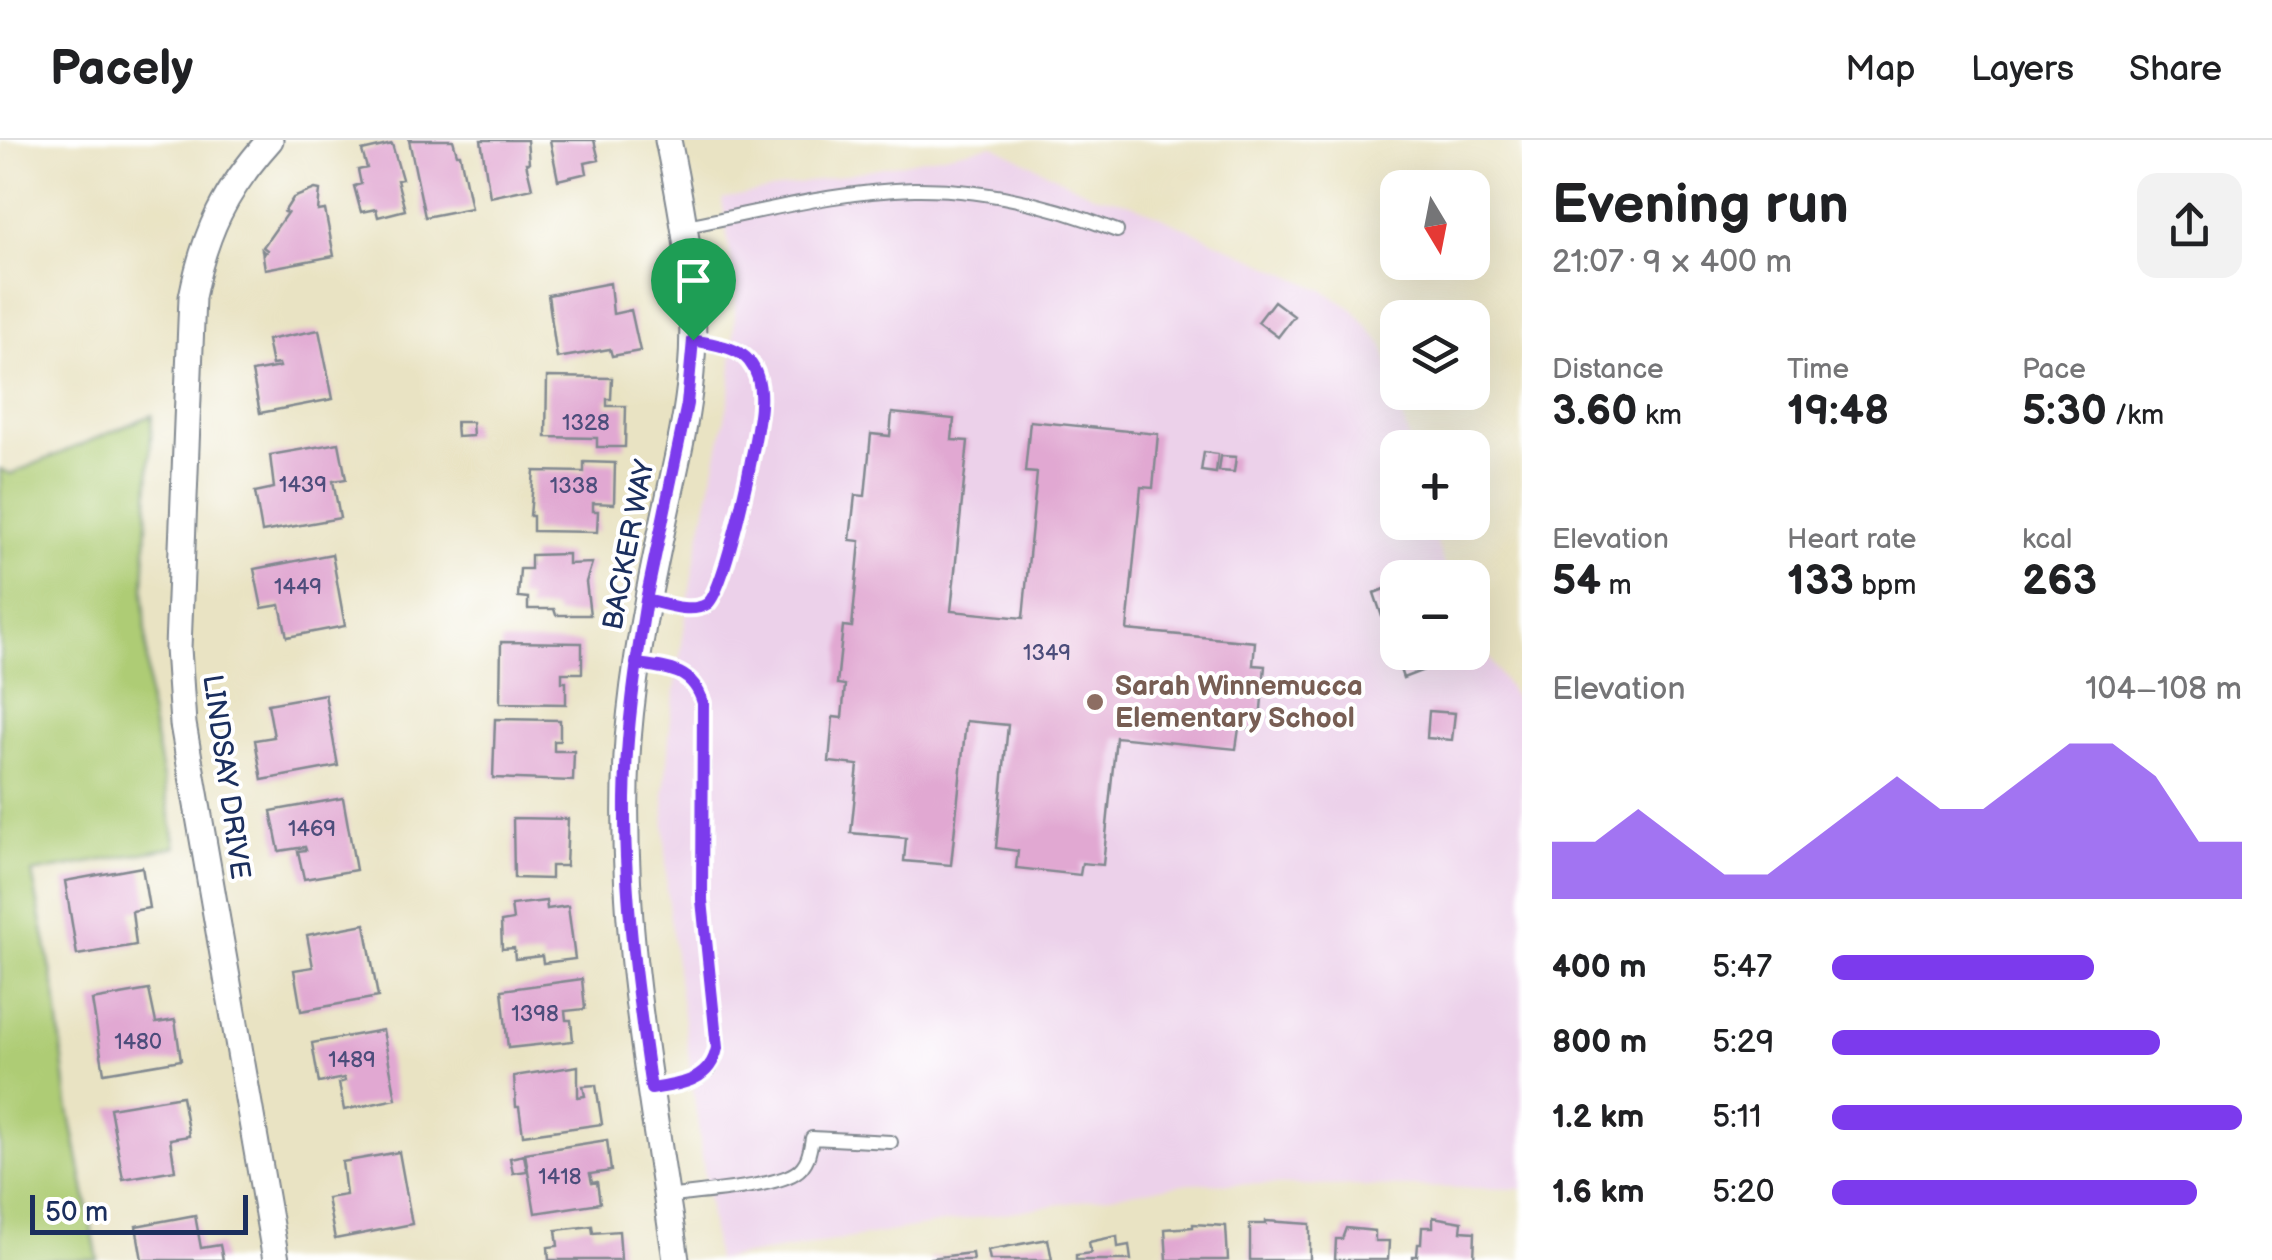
<!DOCTYPE html>
<meta charset="utf-8">
<style>
:root{--surface:#fff;--page:#f2f2f2;--text:#202124;--muted:#757577;--line:#e0e0e0;--accent:#7c3aed}
body{margin:0;font-family:"Balsamiq Sans",sans-serif;background:var(--page);color:var(--text);height:100vh;display:flex;flex-direction:column;font-size:38px;white-space:nowrap}
*{box-sizing:border-box;margin:0}
p{font-size:32px;color:var(--muted)}
.icon{flex:none;width:55px;height:55px;fill:none;stroke:currentColor;stroke-width:2;stroke-linecap:round;stroke-linejoin:round}
.map{position:relative;flex:1;overflow:hidden}
.panel{display:flex;flex-direction:column;background:var(--surface);width:750px}
.panel>*{flex:none}
.needle{width:65px;rotate:170deg}
.fabs{position:absolute;left:1380px;top:30px;display:grid;gap:20px}
.fabs a{display:grid;place-items:center;width:110px;height:110px;border-radius:20px;background:var(--surface);box-shadow:0 10px 40px #0002;font-size:50px}
.scale{position:absolute;left:30px;bottom:25px;width:218px;box-sizing:border-box;padding-left:10px;border:5px solid #1b2f5e;border-top:0;font-size:28px;line-height:35px;white-space:nowrap;color:#1b2f5e;-webkit-text-stroke:8px #fff;paint-order:stroke}
.pin{position:absolute;display:grid;place-items:center;width:85px;height:85px;color:#fff;margin:-102px -42px;border-radius:50% 50% 50% 0;rotate:-45deg;box-shadow:0 0 10px #0007}
.pin .icon{rotate:45deg}
.round{display:grid;place-items:center;flex:none;width:105px;height:105px;border-radius:20px;background:var(--page)}
.head{display:flex;align-items:center;justify-content:space-between;height:170px;padding:0 30px}
h1{font-size:55px;font-weight:700;line-height:75px}
.metrics{display:grid;grid-template-columns:repeat(3,1fr);gap:15px;height:170px;padding:10px 30px}
.metrics div{display:grid;align-content:center}
.metrics b{font-size:42px;font-weight:700}
.metrics small{font-size:28px;font-weight:400}
.metrics p{font-size:28px}
.chart{height:280px;padding:20px 30px}
.chart p{display:flex;justify-content:space-between}
.chart svg{width:100%;height:180px;margin-top:10px;fill:var(--accent);opacity:.7}
ul{padding:0 30px;list-style:none;font-size:32px}
li{display:grid;grid-template-columns:160px 120px 1fr;align-items:center;height:75px}
li i{height:25px;border-radius:12px;background:var(--accent)}
header{display:flex;align-items:center;gap:60px;box-sizing:border-box;height:140px;padding:0 50px;background:var(--surface);border-bottom:2px solid var(--line)}
header strong{font-size:48px}
nav{display:flex;gap:55px;margin-inline-start:auto;font-size:35px}
main{display:flex;flex:1;min-height:0}
.map>svg:first-child{display:block}
.built{fill:#ecd1ea}
.green{fill:#aecc74;stroke:#647e69;stroke-width:2.5}
.building{fill:#e1a8d2}
.lines{fill:none;stroke-linecap:round;stroke-linejoin:round}
.service-casing{stroke:#828990;stroke-width:16}
.minor-casing{stroke:#828990;stroke-width:29}
.service{stroke:#fff;stroke-width:12}
.minor{stroke:#fff;stroke-width:25}
.route-casing{stroke:#fff;stroke-width:20}
.route{stroke:#7c3aed;stroke-width:12}
.education-dot{fill:#8d6e63;stroke:#fff;stroke-width:4}
.labels{text-anchor:middle;dominant-baseline:central;stroke-width:8;stroke-linejoin:round;paint-order:stroke}
.number-label{font-size:22px;fill:#4c4d7b}
.street-label{font-size:28px;fill:#1b2f5e;stroke:#fff}
.education-label{font-size:28px;font-weight:bold;fill:#785e54;stroke:#fff;text-anchor:start}
</style>
<header>
<strong>Pacely</strong>
<nav><a>Map</a><a>Layers</a><a>Share</a></nav>
</header>
<main>
<div class="map">
<svg width="1522" height="1120" viewBox="0 0 1522 1120">
<rect width="100%" height="100%" fill="#fff"/>
<filter id="ink" filterUnits="userSpaceOnUse"><feTurbulence type="fractalNoise" baseFrequency=".01" numOctaves="2"/><feDisplacementMap in="SourceGraphic" scale="20" xChannelSelector="R" yChannelSelector="G"/><feConvolveMatrix kernelMatrix="1 2 1 2 8 2 1 2 1" color-interpolation-filters="sRGB"/></filter>
<filter id="wash" filterUnits="userSpaceOnUse"><feTurbulence type="fractalNoise" baseFrequency=".0048" numOctaves="4" result="noise"/><feDisplacementMap in="SourceGraphic" scale="40" xChannelSelector="R" yChannelSelector="G"/><feGaussianBlur stdDeviation="2.25" result="paint"/><feColorMatrix in="noise" values="0 0 0 0 0 0 0 0 0 0 0 0 0 0 0 0 0 1.4 0 .05"/><feComposite in="paint" operator="in"/></filter>
<g filter="url(#wash)">
<rect width="100%" height="100%" fill="#e9e3c3"/>
<!-- built -->
<path class="built" d="M993 5 1093 55 1128 62 1323 150 1353 169 1383 205 1411 307 1398 308V382L1430 383 1448 437 1398 438V512H1472L1473 493 1522 569V1049L1190 1043 716 1120 667 755 664 656 671 576 693 430 730 254 736 155 722 59Z"/>
<!-- green -->
<path class="green" d="M152 275 144 449 149 566 176 707 32 733 56 855 68 964 98 1120H0V329L11 334Z"/>
<g id="blocks">
<!-- building -->
<path class="building" d="M409 0H453L457 14H460L471 68 425 77Z
M481 0H527L529 23H526L532 48 490 57Z
M550 0H594L599 20 585 23 587 33 558 40Z
M392 4 402 39 397 40 405 70 378 77 376 69 361 72 354 46 361 44 358 30 367 28 362 11Z
M315 49 320 50 318 71 325 70 334 116 265 129 262 110 265 113 267 110 263 107 287 73 284 72 293 58Z
M610 143 613 174 631 170 640 211 612 216 610 209 557 218 548 155Z
M1274 161 1294 176 1278 197 1258 182Z
M319 190 333 259 260 273 252 232 280 227 279 224 272 225 267 200Z
M547 237 612 238 611 259H607V266H626L625 307H597V298L546 297Z
M892 273 954 279 952 300 968 301 951 471 1023 478 1037 333 1025 332 1030 281 1158 294 1153 348 1141 347 1127 490 1255 502 1253 525 1265 526 1259 590 1239 588 1236 609 1116 597 1103 725 1082 723 1080 735 1016 728 1018 711 996 708 1008 585 966 581 951 725 904 721 906 698 851 693 858 625 829 622 833 577 842 578 845 545 837 544 843 486 852 487 860 401 850 400 855 355 865 356 871 294 890 296Z
M456 282H472L473 296 457 297Z
M339 303 346 339 333 341 340 378 262 392 255 352 274 348 270 315Z
M1204 312 1218 314 1216 333 1201 331Z
M1221 316 1236 317 1234 332 1219 331Z
M584 322 615 323 614 364 593 363V371H598L597 392 533 391V376H530L534 331 584 332Z
M332 414 345 486 287 497 280 465 262 468 254 429Z
M568 414V424L592 423 586 442 590 475H556L554 469H528V458L518 457 520 429H531V415Z
M1398 444V512H1444L1447 521 1403 538 1374 453Z
M501 502 582 503V533H562V542H566V564L500 563Z
M325 554 338 626 262 640 255 600 274 597 268 564Z
M1429 571 1455 573 1452 600 1427 598Z
M495 579 560 580V601H554V611H574L573 641 493 638Z
M343 658 356 730 304 739 298 711 306 710 305 707 279 711 271 671Z
M513 678 568 679 566 726H551V739L514 738Z
M142 727 149 768 132 771 136 805 77 815 65 741Z
M546 761 547 769 568 766 575 819 543 823 542 816 515 819 514 808 502 809 501 782 513 780 511 765Z
M365 784 378 857 301 871 294 830 313 827 307 795Z
M582 839 585 869 565 871 566 880H571L573 901 508 908 502 850Z
M149 850 156 883 175 880 181 920 104 933 92 860Z
M383 890 396 959 344 970 339 943 345 941 344 938 319 943 312 903Z
M578 926V957L585 956 583 946 596 945 602 984 523 995 519 967H516L514 936Z
M182 956 189 996 170 999 175 1030 123 1039 110 968Z
M607 1000 611 1031 590 1034 592 1043 597 1042 600 1063 535 1073 525 1013Z
M399 1012 412 1084 335 1099 327 1058 346 1055 342 1022Z
M524 1015 527 1031 513 1033 510 1018Z
M195 1075 201 1108 220 1105 223 1120H142L136 1086Z
M1433 1077 1462 1082 1461 1091 1475 1092 1474 1120H1413V1116H1417L1418 1104H1421L1422 1087H1433Z
M1266 1081 1310 1084V1120H1250V1084H1266Z
M1193 1084 1226 1086 1228 1120H1167L1165 1089 1193 1087Z
M592 1086 593 1093 619 1091 621 1120H549L548 1107 558 1106 556 1090Z
M1346 1088 1375 1091V1101H1389L1388 1120H1335L1336 1099H1342Z
M1117 1096 1118 1107 1129 1105 1131 1120H1076V1115L1091 1113 1089 1102Z
M1048 1099 1052 1120H990L988 1110Z
M972 1113 973 1120H930V1118Z"/>
</g>
</g>
<g filter="url(#ink)">
<use href="#blocks" fill-opacity="0" stroke="#828990" stroke-width="2.5"/>
<g class="lines">
<!-- service casing -->
<g class="service-casing">
<path id="service" d="M686 86C761 72 838 51 914 49 985 48 1052 65 1117 91
M647 460C664 464 691 474 707 464 726 452 759 293 760 265 761 251 759 233 749 221 737 206 711 204 693 200
M637 524C668 528 693 529 703 563L702 760 717 909C711 943 680 944 651 949
M667 1057C698 1052 771 1048 795 1033 808 1025 810 1011 812 998L891 1002"/>
</g>
<!-- minor casing -->
<g class="minor-casing">
<path id="minor" d="M270 0C225 50 205 92 192 157L178 508 183 584 276 1120
M668 0C684 78 698 154 691 233 687 281 675 328 665 375 649 449 634 524 628 600 616 774 651 948 676 1120"/>
</g>
<!-- service -->
<use href="#service" class="service"/>
<!-- minor -->
<use href="#minor" class="minor"/>
</g>
</g>
<g class="lines" filter="url(#ink)">
<!-- route casing -->
<g class="route-casing">
<path id="route" d="M693 200 687 264 646 460C636 526 626 592 625 659 624 756 637 853 651 949 680 944 710 942 717 908L702 760 703 563C693 529 668 528 636 524L646 460C664 464 691 474 707 464 725 453 759 293 760 265 761 251 759 233 749 221 737 206 711 204 693 200"/>
</g>
<!-- route -->
<use href="#route" class="route"/>
</g>
<!-- markers -->
<circle class="education-dot" cx="1095" cy="562" r="10"/>
<g class="labels">
<!-- number labels -->
<g class="number-label">
<text x="586" y="283">1328</text>
<text x="303" y="345">1439</text>
<text x="574" y="346">1338</text>
<text x="298" y="447">1449</text>
<text x="1047" y="513">1349</text>
<text x="312" y="689">1469</text>
<text x="535" y="874">1398</text>
<text x="138" y="902">1480</text>
<text x="352" y="920">1489</text>
<text x="560" y="1037">1418</text>
</g>
<!-- street labels -->
<g class="street-label">
<text transform="translate(629 405) rotate(-79)">BACKER WAY</text>
<text transform="translate(226 637) rotate(82)">LINDSAY DRIVE</text>
</g>
<!-- education labels -->
<g class="education-label">
<text x="1115" y="546">Sarah Winnemucca<tspan x="1115" dy="32">Elementary School</tspan></text>
</g>
</g>
</svg>
<div class="fabs">
<a><svg class="needle" viewBox="-14 -14 28 28"><path d="M0-13l5 13h-10z" fill="#e53935"/><path d="M0 13l5-13h-10z" fill="#757577"/></svg></a>
<a><svg class="icon" aria-label="layers" viewBox="0 0 24 24"><path d="M12 4l9 5-9 5-9-5zM3 14l9 5 9-5"/></svg></a>
<a>+</a>
<a>−</a>
</div>
<div class="scale">50 m</div>
<div class="pin" style="left:693px;top:200px;background:#1e9e55"><svg class="icon" aria-label="arrive" viewBox="0 0 24 24"><path d="M6 21V4h12l-3 4 3 4H6"/></svg></div>
</div>
<section class="panel">
<div class="head"><div><h1>Evening run</h1><p>21:07 · 9 × 400 m</p></div><a class="round"><svg class="icon" aria-label="share" viewBox="0 0 24 24"><path d="M12 15V3M7 8l5-5 5 5M5 13v7h14v-7"/></svg></a></div>
<div class="metrics">
<div><p>Distance</p><b>3.60<small> km</small></b></div>
<div><p>Time</p><b>19:48</b></div>
<div><p>Pace</p><b>5:30<small> /km</small></b></div>
</div>
<div class="metrics">
<div><p>Elevation</p><b>54<small> m</small></b></div>
<div><p>Heart rate</p><b>133<small> bpm</small></b></div>
<div><p>kcal</p><b>263</b></div>
</div>
<div class="chart"><p><span>Elevation</span>104–108 m</p>
<svg viewBox="0 0 160 44" preserveAspectRatio="none"><path d="M0 44V30L10 30L20 22L30 30L40 38L50 38L60 30L70 22L80 14L90 22L100 22L110 14L120 6L130 6L140 14L150 30L160 30V44z"/></svg>
</div>
<ul>
<li><b>400 m</b>5:47<i style="width:64%"></i></li>
<li><b>800 m</b>5:29<i style="width:80%"></i></li>
<li><b>1.2 km</b>5:11<i style="width:100%"></i></li>
<li><b>1.6 km</b>5:20<i style="width:89%"></i></li>
</ul>
</section>
</main>
